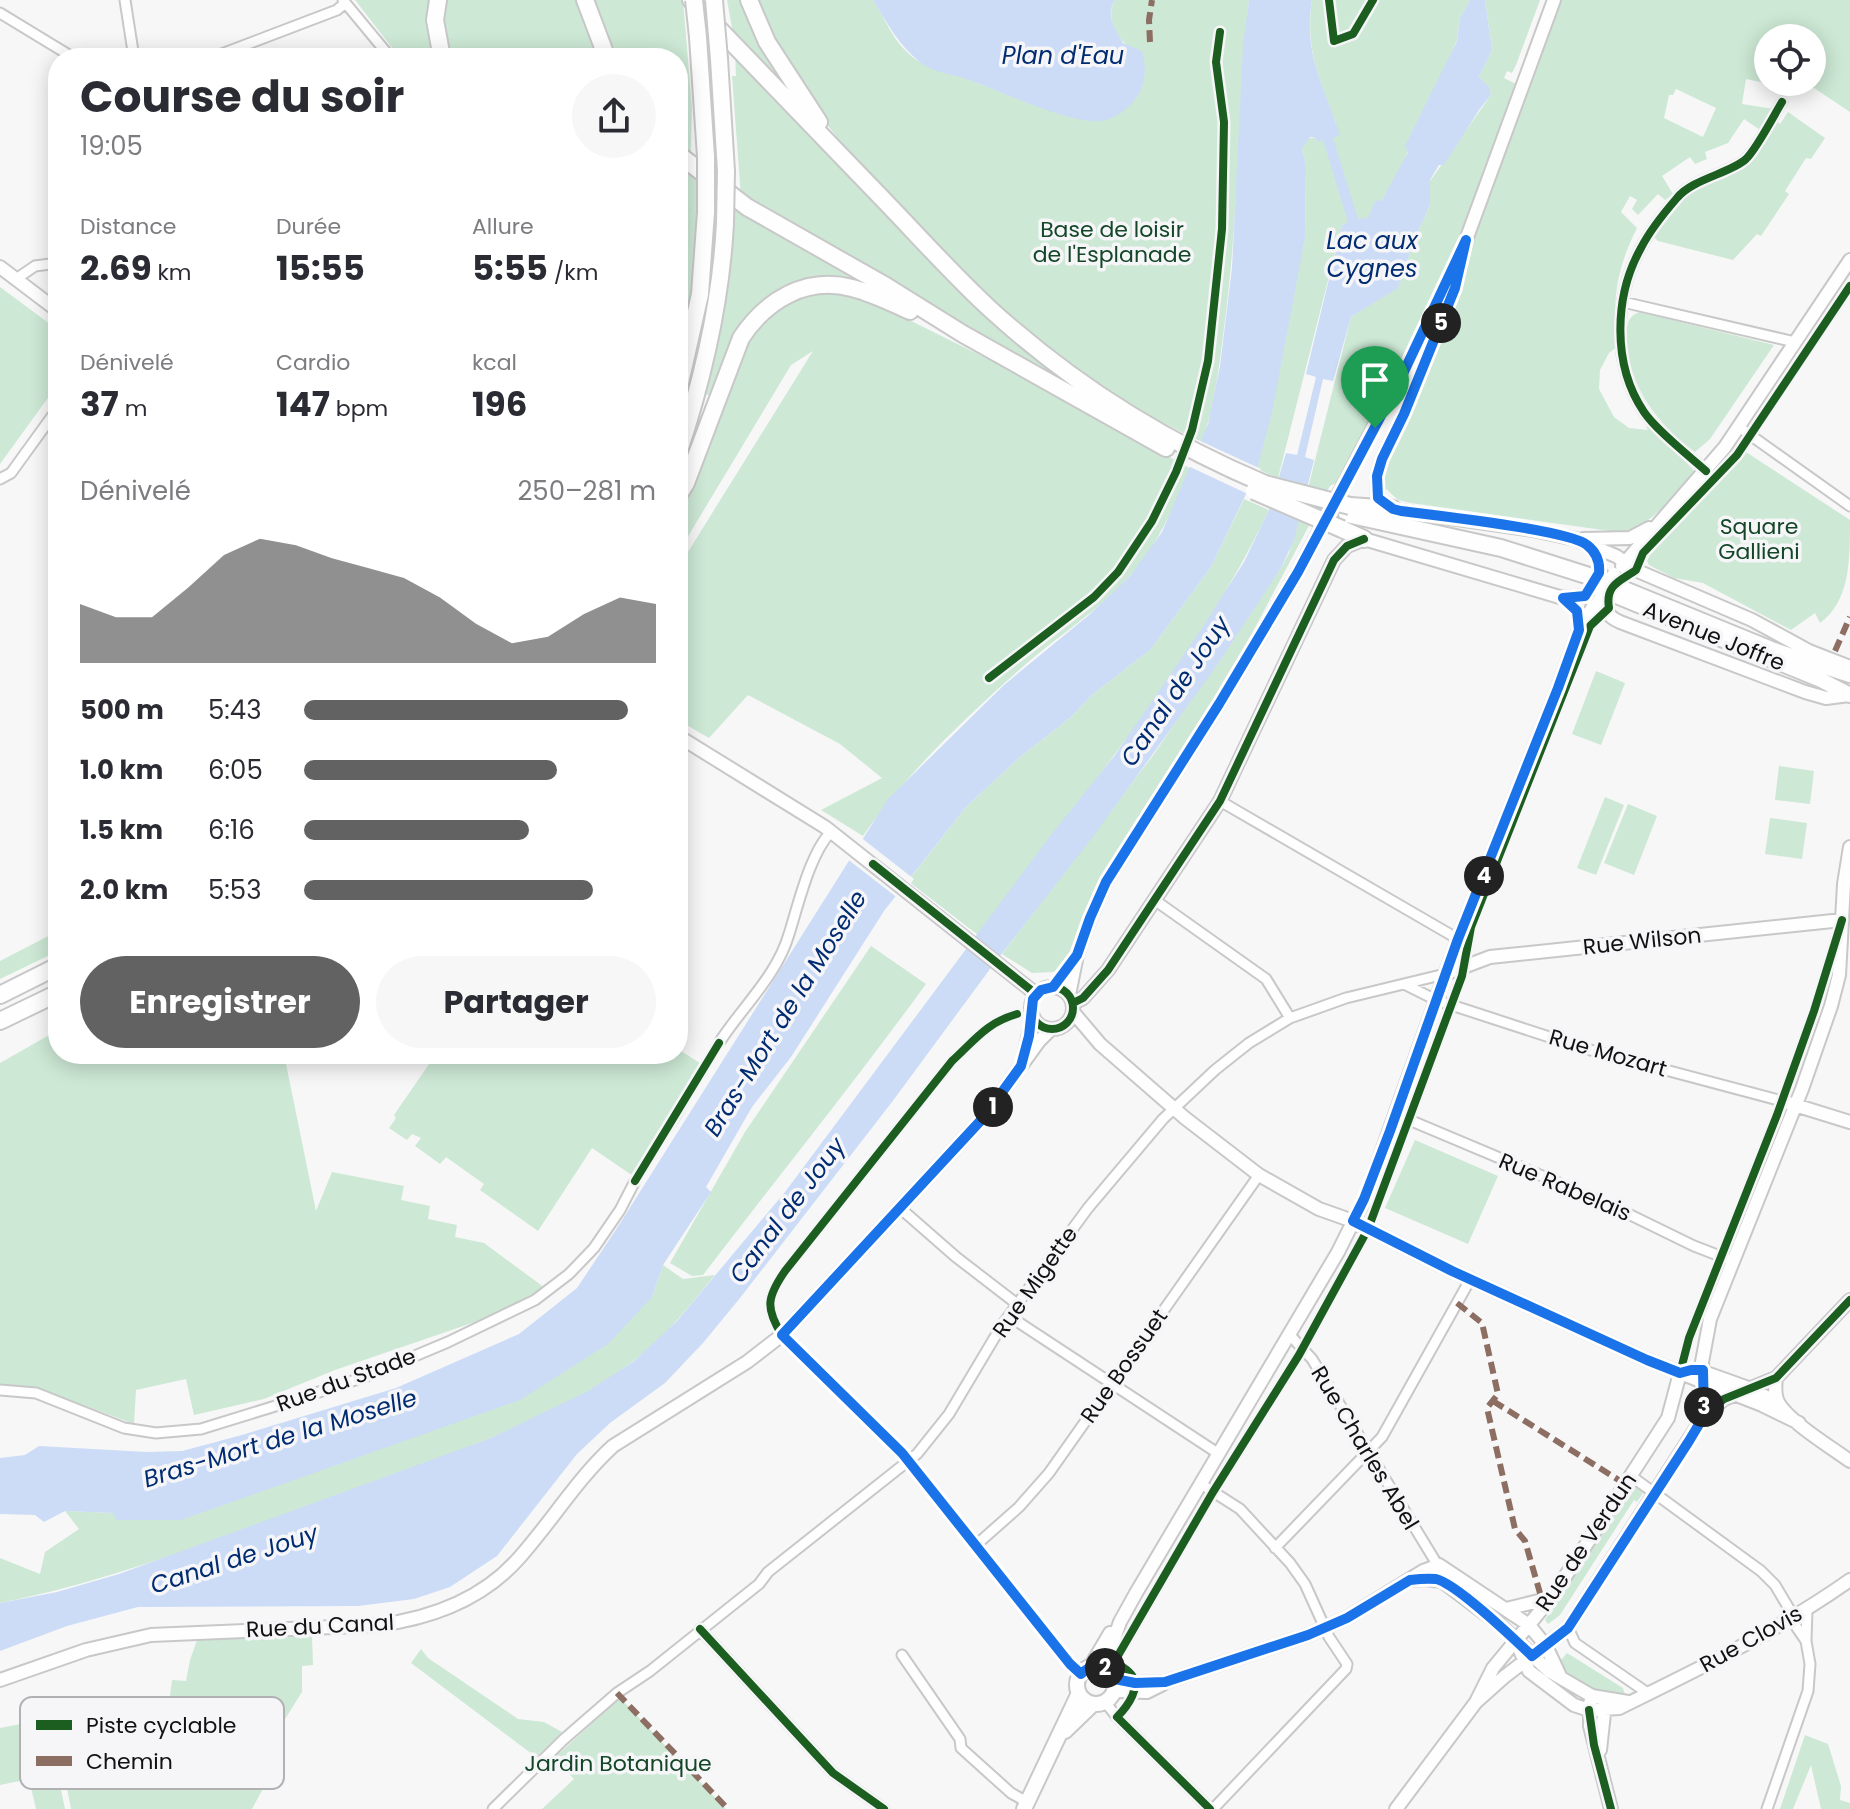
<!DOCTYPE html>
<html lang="fr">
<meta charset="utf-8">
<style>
:root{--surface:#fff;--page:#f7f7f7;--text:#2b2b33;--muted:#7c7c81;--accent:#626262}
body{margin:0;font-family:Poppins,sans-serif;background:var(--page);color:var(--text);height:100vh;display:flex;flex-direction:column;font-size:30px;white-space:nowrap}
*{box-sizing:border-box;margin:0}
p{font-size:26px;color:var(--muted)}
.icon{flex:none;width:44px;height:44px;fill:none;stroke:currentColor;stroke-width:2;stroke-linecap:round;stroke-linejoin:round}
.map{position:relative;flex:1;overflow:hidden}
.sheet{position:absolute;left:48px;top:48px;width:640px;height:1016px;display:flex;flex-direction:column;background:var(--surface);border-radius:32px;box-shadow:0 4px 20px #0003}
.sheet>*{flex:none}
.buttons{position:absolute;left:1754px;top:24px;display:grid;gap:16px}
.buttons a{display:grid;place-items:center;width:72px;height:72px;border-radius:50%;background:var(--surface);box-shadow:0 4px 20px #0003;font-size:40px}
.pin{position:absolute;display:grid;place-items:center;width:68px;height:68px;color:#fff;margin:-82px -34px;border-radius:50% 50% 50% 0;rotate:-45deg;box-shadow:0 0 8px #0007}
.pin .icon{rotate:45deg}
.km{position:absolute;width:40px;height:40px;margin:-20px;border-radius:50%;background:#222;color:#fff;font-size:22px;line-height:40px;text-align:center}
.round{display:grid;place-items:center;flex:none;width:84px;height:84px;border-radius:42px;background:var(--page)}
.overview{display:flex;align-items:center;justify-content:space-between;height:136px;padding:0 32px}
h1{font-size:44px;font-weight:700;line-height:60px}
.figures{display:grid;grid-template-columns:repeat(3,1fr);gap:12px;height:136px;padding:8px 32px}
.figures div{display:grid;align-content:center}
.figures b{font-size:34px;font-weight:700}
.figures small{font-size:22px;font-weight:400}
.figures p{font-size:22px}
.chart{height:224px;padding:16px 32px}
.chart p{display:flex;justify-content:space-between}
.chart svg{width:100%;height:144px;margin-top:8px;fill:var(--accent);opacity:.7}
.cta{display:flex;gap:16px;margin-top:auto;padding:16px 32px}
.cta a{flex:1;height:92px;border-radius:48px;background:var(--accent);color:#fff;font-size:32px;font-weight:700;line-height:92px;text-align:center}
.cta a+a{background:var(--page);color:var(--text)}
ul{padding:0 32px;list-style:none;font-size:26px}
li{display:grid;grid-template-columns:128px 96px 1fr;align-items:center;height:60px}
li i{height:20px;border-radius:10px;background:var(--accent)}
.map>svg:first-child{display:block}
.green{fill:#cde8d5;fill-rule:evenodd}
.water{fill:#ccdcf7}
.pier{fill:#f7f7f8}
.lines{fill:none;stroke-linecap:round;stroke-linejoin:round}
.street-tunnel{stroke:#d4d4d6;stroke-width:9;stroke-dasharray:9 4.5;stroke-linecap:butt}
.street-casing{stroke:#c8c8c9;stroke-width:13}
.secondary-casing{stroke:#c8c8c9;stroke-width:16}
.primary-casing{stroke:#c8c8c9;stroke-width:18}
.highway-casing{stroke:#c8c8c9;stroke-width:20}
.street{stroke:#fefefe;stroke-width:9}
.secondary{stroke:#fefefe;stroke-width:12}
.primary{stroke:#fefefe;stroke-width:14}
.highway{stroke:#fefefe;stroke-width:16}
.secondary-bridge-casing{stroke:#c8c8c9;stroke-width:16;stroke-linecap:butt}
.highway-bridge-casing{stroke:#c8c8c9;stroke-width:20;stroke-linecap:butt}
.secondary-bridge{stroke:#fefefe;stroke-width:12}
.highway-bridge{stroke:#fefefe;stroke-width:16}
.quiet{stroke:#8d6e63;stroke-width:6;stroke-dasharray:12 6;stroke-linecap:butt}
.cycleway-casing{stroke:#f6f6f9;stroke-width:13}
.cycleway{stroke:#1b5e20;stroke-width:8}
.route-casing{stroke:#fff;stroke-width:16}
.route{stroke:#1a73e8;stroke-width:10}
.labels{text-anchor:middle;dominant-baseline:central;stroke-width:7;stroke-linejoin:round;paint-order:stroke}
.park-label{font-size:22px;fill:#134728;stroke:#f6f6f9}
.street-label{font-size:22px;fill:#111112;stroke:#f6f6f9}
.water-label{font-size:24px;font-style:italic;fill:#012c71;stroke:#f6f6f9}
.key{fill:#f6f6f9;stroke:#b1b1b4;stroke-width:2}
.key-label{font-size:22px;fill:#111112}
</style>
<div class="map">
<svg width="1850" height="1809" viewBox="0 0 1850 1809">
<rect width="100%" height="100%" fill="#f7f7f8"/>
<!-- green -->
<path class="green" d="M355 0H683L692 108 690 175 751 216 890 297 881 306 1044 387 1191 469C1173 507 1158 545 1130 576 1100 609 1061 634 1027 663 968 715 907 772 863 836L821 810 882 778 840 744 748 695 709 738 678 720V568L813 351 791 365 678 553V505L694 474 714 397 678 384V58H400Z
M727 0H744L807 110 734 39Z
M756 0H873C881 12 887 26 895 38 919 72 942 68 975 82 1001 92 1026 102 1052 110L1133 49C1116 40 1105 17 1115 0H1249C1237 109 1239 219 1224 328 1219 366 1215 405 1202 442 1183 433 1165 424 1147 415 1050 363 971 282 897 204 859 163 814 115 787 66 775 45 766 22 756 0Z
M1312 0H1470L1460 18 1457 40 1397 176 1382 200 1375 202 1368 219H1358L1342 225 1278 478 1257 469 1305 238 1306 166 1302 148 1306 139 1315 137 1317 142 1336 123C1319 80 1305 47 1312 0Z
M1485 0H1540L1516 65 1512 73 1507 71 1504 78 1518 85C1468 221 1416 359 1338 482L1330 486 1186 758 1106 882 1077 955 1054 972 1032 973 1002 954 1154 754 1281 568 1289 553 1306 496 1351 317 1398 287 1414 240 1430 205V181L1491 95 1479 77 1492 50Z
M1553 0H1850V112L1805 82H1812V38H1768V82H1792L1788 88 1746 79 1742 104 1774 109 1760 130 1744 119 1728 143 1705 152 1707 159 1695 164 1690 157 1662 176 1673 194 1665 200 1658 194 1638 215 1632 209 1637 200 1630 196 1621 212 1637 228C1616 270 1612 300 1617 347L1609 353 1600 370 1599 389 1614 417 1629 428 1648 430 1646 427 1652 426 1695 472 1694 476C1672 497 1649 530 1617 532L1411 503 1398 500 1382 485 1381 459 1474 237ZM1676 89 1716 108 1703 137 1664 118 1669 95H1673Z
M735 52 1061 374V379L741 197 732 76H736Z
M1788 112 1825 138 1811 159 1806 158 1785 191 1789 194 1761 236 1757 234 1733 260 1658 241 1653 236 1679 199 1708 181 1747 163 1775 120 1780 124Z
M0 287 58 330V384L0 464Z
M1640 312 1774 345 1710 439 1695 452C1657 423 1628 387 1627 337 1627 325 1627 316 1640 312Z
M1746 452 1850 520C1850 561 1850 601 1820 623L1815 613 1791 630 1703 583 1674 578 1649 565 1647 561 1650 555Z
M1244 499 1269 510C1195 665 1079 797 978 935L908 881 966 807 1021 756 1070 718 1093 694 1150 650 1211 567Z
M1596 671 1625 683 1601 745 1572 734Z
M1779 766 1814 771 1810 804 1775 800Z
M1605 797 1624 805 1596 875 1577 868Z
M1628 804 1657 816 1634 875 1604 863Z
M1770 818 1807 823 1802 859 1765 854Z
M58 931V951L0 979V961Z
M871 946 926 984C854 1083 777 1178 703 1275L692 1276 670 1263 745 1132Z
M58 1030V1054H284L316 1211 332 1172 404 1186 401 1200 430 1206 428 1219 457 1225 455 1237 484 1243 545 1288 510 1310 335 1370 264 1399 194 1415 186 1379 136 1390 134 1424 48 1392 0 1385V1063Z
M678 1049 709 1069 680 1121 639 1180 592 1148 538 1231 480 1190 484 1184 446 1157 440 1164 415 1146 421 1138 412 1134 407 1140 389 1128 396 1118 394 1115 436 1054H678Z
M1415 1140 1498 1176 1468 1244 1385 1208Z
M663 1265 683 1279 715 1275C689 1306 664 1339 631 1363 545 1426 439 1457 340 1494 228 1535 117 1580 0 1603V1558L40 1574 45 1552 79 1529 65 1511 114 1513 652 1297Z
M1638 1485 1636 1487 1643 1493 1637 1502 1634 1500 1560 1615 1548 1624 1545 1620 1632 1486Z
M312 1636 313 1665 302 1666V1692L258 1762 272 1772 252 1809H71L61 1757 90 1752V1749L100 1753 115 1712 129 1703 163 1714 170 1696 172 1680 186 1681 190 1660 197 1640Z
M421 1649 428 1658 518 1719 544 1722 562 1732 536 1757 411 1663Z
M1567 1653 1623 1688 1625 1695C1601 1698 1568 1681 1558 1660L1562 1659Z
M620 1698 726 1809H542L574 1779 554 1758Z
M46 1719 65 1809H36L29 1779 0 1785V1728Z
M1805 1735 1828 1744 1841 1786 1840 1800 1850 1803V1809H1821L1811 1765 1793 1809H1780Z"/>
<!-- water -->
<path class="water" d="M873 0H1115C1105 16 1115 28 1123 43L1142 51C1147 70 1146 88 1132 103 1125 111 1112 120 1101 121 1070 124 1003 92 972 81 955 74 936 74 921 63 899 46 887 23 873 0Z
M1249 0H1312C1303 55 1324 85 1340 135L1333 138 1358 219 1368 218 1375 201 1382 200 1408 152 1405 146 1457 41 1460 18 1470 0H1485L1492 50 1479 77 1489 87 1491 95 1479 110 1444 165H1439L1430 180V205L1414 240 1398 288 1351 317 1333 381 1323 379 1305 457 1314 460 1294 540 1281 568 1213 671 1092 838 993 965 892 1102 740 1298 703 1343 665 1383 610 1423 577 1454 497 1556 450 1587 414 1599 358 1606 138 1607 67 1626 0 1651V1603L57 1592 119 1574 491 1438 586 1392 633 1362 677 1321 785 1192 1051 835 1115 755 1200 631 1244 562 1269 510 1286 453 1297 455 1316 377 1306 374 1342 225 1348 222 1323 140 1317 142 1315 137H1310L1302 148 1306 166 1305 238 1272 412 1256 473 1211 567 1150 650 1093 694 1070 718 1021 756 966 807 884 911 791 1057 752 1107 706 1187 711 1192 663 1265 652 1297 608 1344 520 1400 181 1520H117L113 1513 65 1511 44 1522 35 1515 0 1514V1458L25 1455 39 1446 147 1452 182 1451 242 1435 396 1388 519 1334 577 1288 619 1225 888 799 1004 685 1089 615 1130 576 1162 532 1208 424 1220 366 1232 268 1243 46Z"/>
<!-- pier -->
<path class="pier" d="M1198 440 1261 469 1250 495 1188 466Z
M859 836 914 879 899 899 846 858Z"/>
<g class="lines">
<!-- street-tunnel -->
<path class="street-tunnel" d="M635 1181 719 1043"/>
<!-- street casing -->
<g class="street-casing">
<path id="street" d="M125 0 134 58
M343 0 391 58
M0 13 74 58
M211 58 337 10 345 3
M16 279 35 266 58 263
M1623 302 1795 342
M1739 427 1850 506
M1706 471C1688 455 1656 430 1644 412 1612 365 1614 296 1641 248 1650 230 1664 213 1677 198 1692 179 1731 173 1746 159 1757 148 1773 117 1782 102
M0 479 11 473 58 408
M1220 801 1458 939
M1156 901 1266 979 1290 1018
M1404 984 1436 1000 1583 1048 1782 1101
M719 1043C741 1008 777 976 789 934 798 906 810 853 831 832
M1395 1114 1559 1183 1603 1206H1612L1694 1246 1733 1261
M900 1208 956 1257 1017 1304
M1009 1316 1219 1454
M1289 1334 1312 1359 1440 1569
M782 1335 902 1453 1070 1664 1081 1674
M0 1390 36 1393 124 1428 156 1433 201 1429 298 1399 367 1376 448 1342 535 1300 569 1274 594 1248 620 1210 635 1181
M1631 1476 1761 1571 1775 1585 1794 1617
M1201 1484 1240 1509 1290 1563 1305 1584 1329 1637 1347 1664 1346 1669 1213 1809
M975 1546 1019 1507 1049 1473 1259 1175
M1275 1548 1382 1437 1471 1278
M1791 1619 1806 1641
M1568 1628 1575 1643 1649 1694
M700 1629 833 1773 884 1809
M902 1655 960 1739 961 1748 1011 1793 1027 1802
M1105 1702 1117 1717 1210 1809
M493 1809 563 1740 617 1693 650 1671 759 1584 768 1572 917 1454 949 1414 1002 1325 1088 1208 1163 1119 1215 1070 1249 1043 1290 1018 1346 998 1445 974
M1767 1809 1808 1691 1810 1664 1806 1641 1807 1609"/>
</g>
<!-- secondary casing -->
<g class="secondary-casing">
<path id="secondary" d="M0 267 58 311
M1460 267 1455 288 1404 414 1382 459 1377 476 1378 498 1393 509 1401 511 1533 530 1575 539 1616 556 1640 572 1752 620 1809 651 1850 667
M1583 539 1630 538 1649 528
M1622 566 1725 447 1850 260
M1601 593C1603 607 1606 616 1620 622L1805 692 1826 698 1849 695
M678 736 825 827 1036 994
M1445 974 1490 957 1842 920
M1031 1008a21 21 0 1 1 42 0a21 21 0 1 1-42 0Z
M1069 995 1077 955 1090 918 1106 882 1219 704 1298 572 1424 331 1466 240 1554 0
M1073 1003 1083 998 1108 970 1220 801 1334 560 1347 546 1364 539 1563 598 1585 596
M1073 1012 1100 1044 1185 1118 1259 1175 1319 1209 1353 1221 1452 1271 1647 1360 1762 1405 1799 1423
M1024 1056 1033 1016
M1782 1101 1850 1122
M1698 1370 1751 1389 1778 1403
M1776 1378C1775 1386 1774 1396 1779 1404 1790 1422 1832 1448 1850 1461
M1704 1416 1702 1362 1710 1319 1802 1089 1831 1006 1839 975 1844 884 1850 847
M1412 1580 1425 1579 1442 1581 1499 1624 1549 1671 1592 1696 1628 1702
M1506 1609 1551 1598
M1516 1641 1529 1671 1574 1705 1589 1710 1619 1708C1698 1669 1778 1631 1850 1580
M1090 1667 1110 1633
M1104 1667 1120 1622 1136 1593 1338 1252 1366 1196 1458 939 1558 688 1579 630 1601 593
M1115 1679 1135 1683 1165 1682 1308 1635 1347 1618 1423 1571 1439 1565 1529 1625 1546 1646 1560 1676
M0 1680 86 1650 151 1635 379 1625C432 1618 483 1599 519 1558 552 1521 577 1479 613 1446L747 1362 782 1335 984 1117 1039 1041 1051 1029
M1114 1691 1147 1692 1163 1684
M1476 1702 1504 1677 1568 1628 1704 1416 1724 1399 1776 1378 1850 1300
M1590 1703V1726L1611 1809
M1600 1750 1605 1704
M1396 1809 1476 1702 1493 1668 1551 1598 1582 1551 1668 1418 1680 1373"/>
</g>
<!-- primary casing -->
<g class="primary-casing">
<path id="primary" d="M1615 585 1774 650 1850 675
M1592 586 1821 680 1850 695
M1077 1685a19 19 0 1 1 38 0a19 19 0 1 1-38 0Z
M1065 1731 1093 1704
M1024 1809 1079 1693"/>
</g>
<!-- highway casing -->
<g class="highway-casing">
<path id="highway" d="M438 0 435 20 442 58
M585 0 607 58
M691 0C752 64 814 128 876 192 914 231 950 272 990 309 1071 383 1165 442 1265 484
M749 0 767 42 819 122
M698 37 706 157
M719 59 726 171
M678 154 747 207 886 286 963 334 1166 448
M678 392 700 294 706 212
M678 454C703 379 721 303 725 223
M678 496 686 483 741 338C766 300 806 276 852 288 872 293 892 303 910 311
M1350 506 1393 509
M1347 514 1501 548 1608 582
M1342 529 1364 539
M0 995 58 966
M0 1021 58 993"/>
</g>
<!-- street -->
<use href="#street" class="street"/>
<!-- secondary -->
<use href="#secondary" class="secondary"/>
<!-- primary -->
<use href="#primary" class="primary"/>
<!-- highway -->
<use href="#highway" class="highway"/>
<!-- secondary-bridge casing -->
<g class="secondary-bridge-casing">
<path id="secondary-bridge" d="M1601 593 1614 574
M1585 596 1599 577 1600 568"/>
</g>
<!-- highway-bridge casing -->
<g class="highway-bridge-casing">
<path id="highway-bridge" d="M694 0 698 37
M714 0 719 59
M706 157V212
M725 223 726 171
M1265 484 1350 506
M1254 491 1342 529"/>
</g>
<!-- secondary-bridge -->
<use href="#secondary-bridge" class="secondary-bridge"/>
<!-- highway-bridge -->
<use href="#highway-bridge" class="highway-bridge"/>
<!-- quiet -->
<path class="quiet" d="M1150 42 1149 20 1152 0
M1835 651 1850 617
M1457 1303 1482 1323 1498 1394 1487 1408 1515 1529 1525 1541 1542 1600
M1493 1401 1625 1484
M617 1693 728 1809"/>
<!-- cycleway casing -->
<g class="cycleway-casing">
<path id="cycleway" d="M1329 0 1334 41 1353 34 1373 0
M1706 471C1688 455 1656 430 1644 412 1612 365 1614 296 1641 248 1650 230 1664 213 1677 198 1692 179 1731 173 1746 159 1757 148 1773 117 1782 102
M989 678 1094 597 1118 572 1152 521 1176 472 1192 430 1208 361 1222 229 1224 122 1216 62 1220 32
M873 864 1036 994
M1031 1008a21 21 0 1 1 42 0a21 21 0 1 1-42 0Z
M1073 1003 1083 998 1108 970 1220 801 1334 560 1347 546 1364 539
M635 1181 719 1043
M900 1208 984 1117 1021 1066
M782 1335C765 1308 767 1297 785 1271L952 1061C975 1040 986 1023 1017 1014
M1680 1373 1689 1338 1777 1115 1814 1011 1842 920
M1704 1416 1724 1399 1776 1378 1850 1300
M700 1629 833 1773 884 1809
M1589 1710 1594 1745 1611 1809
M1210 1809 1117 1717C1127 1707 1144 1685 1129 1672 1123 1666 1119 1667 1116 1659L1213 1492 1299 1355 1368 1229 1462 976 1471 927 1590 626 1609 608C1605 584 1621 581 1636 570L1643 553 1737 455 1850 286"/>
</g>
<!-- cycleway -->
<use href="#cycleway" class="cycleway"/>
</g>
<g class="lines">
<!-- route casing -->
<g class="route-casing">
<path id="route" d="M1466 240 1455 288 1404 414 1382 459 1377 476 1378 498 1393 509 1401 511C1433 515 1569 530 1587 545 1596 552 1600 562 1599 573L1585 596 1563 598 1577 611 1579 630 1558 688 1458 939 1390 1131 1364 1199 1353 1221 1452 1271 1647 1360 1680 1373 1691 1370H1703L1704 1416 1689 1441 1568 1628 1532 1656C1514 1639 1457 1584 1436 1579 1427 1578 1418 1579 1410 1580L1347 1618 1308 1635 1165 1682 1135 1683 1115 1679C1107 1664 1093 1662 1081 1674L1070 1664 902 1453 782 1335 984 1117 1021 1066 1029 1036 1033 999 1041 990 1053 987 1077 955 1090 918 1106 882 1219 704 1298 572 1400 380Z"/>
</g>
<!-- route -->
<use href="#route" class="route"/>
</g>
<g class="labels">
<!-- park labels -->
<g class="park-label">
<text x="1112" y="229">Base de loisir<tspan x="1112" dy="25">de l'Esplanade</tspan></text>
<text x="1759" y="526">Square<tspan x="1759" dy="25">Gallieni</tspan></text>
<text x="618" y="1763">Jardin Botanique</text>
</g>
<!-- street labels -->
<g class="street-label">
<text transform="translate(1714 636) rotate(22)">Avenue Joffre</text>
<text transform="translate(1642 941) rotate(-6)">Rue Wilson</text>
<text transform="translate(1608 1053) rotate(16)">Rue Mozart</text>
<text transform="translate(1565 1187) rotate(23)">Rue Rabelais</text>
<text transform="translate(1035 1282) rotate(-55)">Rue Migette</text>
<text transform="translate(1124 1366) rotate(-55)">Rue Bossuet</text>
<text transform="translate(346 1380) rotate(-20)">Rue du Stade</text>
<text transform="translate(1365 1448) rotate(59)">Rue Charles Abel</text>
<text transform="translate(1586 1542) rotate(-56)">Rue de Verdun</text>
<text transform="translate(320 1626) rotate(-3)">Rue du Canal</text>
<text transform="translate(1751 1639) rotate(-29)">Rue Clovis</text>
</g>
<!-- water labels -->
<g class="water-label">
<text x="1063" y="55">Plan d'Eau</text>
<text x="1372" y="240">Lac aux<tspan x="1372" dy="28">Cygnes</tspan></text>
<text transform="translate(1175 691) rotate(-56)">Canal de Jouy</text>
<text transform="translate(785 1013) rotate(-58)">Bras-Mort de la Moselle</text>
<text transform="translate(787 1210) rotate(-53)">Canal de Jouy</text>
<text transform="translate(280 1438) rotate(-17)">Bras-Mort de la Moselle</text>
<text transform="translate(234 1559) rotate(-18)">Canal de Jouy</text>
</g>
</g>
<!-- legend -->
<rect x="20" y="1697" width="264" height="92" rx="12" class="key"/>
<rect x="36" y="1720" width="36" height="10" fill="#1b5e20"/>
<rect x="36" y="1756" width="36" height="10" fill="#8d6e63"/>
<g class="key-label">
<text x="86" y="1733">Piste cyclable</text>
<text x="86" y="1769">Chemin</text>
</g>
</svg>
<div class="buttons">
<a><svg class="icon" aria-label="locate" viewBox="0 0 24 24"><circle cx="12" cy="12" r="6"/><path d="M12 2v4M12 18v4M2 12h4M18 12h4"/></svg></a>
</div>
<div class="pin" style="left:1375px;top:428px;background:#1e9e55"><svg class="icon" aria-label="arrive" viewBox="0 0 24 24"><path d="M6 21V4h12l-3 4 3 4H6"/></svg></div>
<b class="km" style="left:993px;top:1107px">1</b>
<b class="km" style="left:1105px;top:1668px">2</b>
<b class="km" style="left:1704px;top:1407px">3</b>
<b class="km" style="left:1484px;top:876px">4</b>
<b class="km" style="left:1441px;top:323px">5</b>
<section class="sheet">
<div class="overview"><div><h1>Course du soir</h1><p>19:05</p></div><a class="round"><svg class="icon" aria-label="share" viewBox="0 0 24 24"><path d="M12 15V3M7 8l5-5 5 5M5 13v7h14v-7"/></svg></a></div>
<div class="figures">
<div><p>Distance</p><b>2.69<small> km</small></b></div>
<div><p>Durée</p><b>15:55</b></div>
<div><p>Allure</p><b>5:55<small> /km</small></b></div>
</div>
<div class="figures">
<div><p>Dénivelé</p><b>37<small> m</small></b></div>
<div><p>Cardio</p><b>147<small> bpm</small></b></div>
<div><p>kcal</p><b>196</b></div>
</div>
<div class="chart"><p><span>Dénivelé</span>250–281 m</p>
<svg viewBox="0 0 160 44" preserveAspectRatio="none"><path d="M0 44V26L10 30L20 30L30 21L40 11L50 6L60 8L70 12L80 15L90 18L100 24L110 32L120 38L130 36L140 29L150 24L160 26V44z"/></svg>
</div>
<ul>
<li><b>500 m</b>5:43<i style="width:92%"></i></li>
<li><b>1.0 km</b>6:05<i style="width:72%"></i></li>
<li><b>1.5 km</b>6:16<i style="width:64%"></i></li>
<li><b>2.0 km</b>5:53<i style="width:82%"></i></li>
</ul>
<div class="cta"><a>Enregistrer</a><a>Partager</a></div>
</section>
</div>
